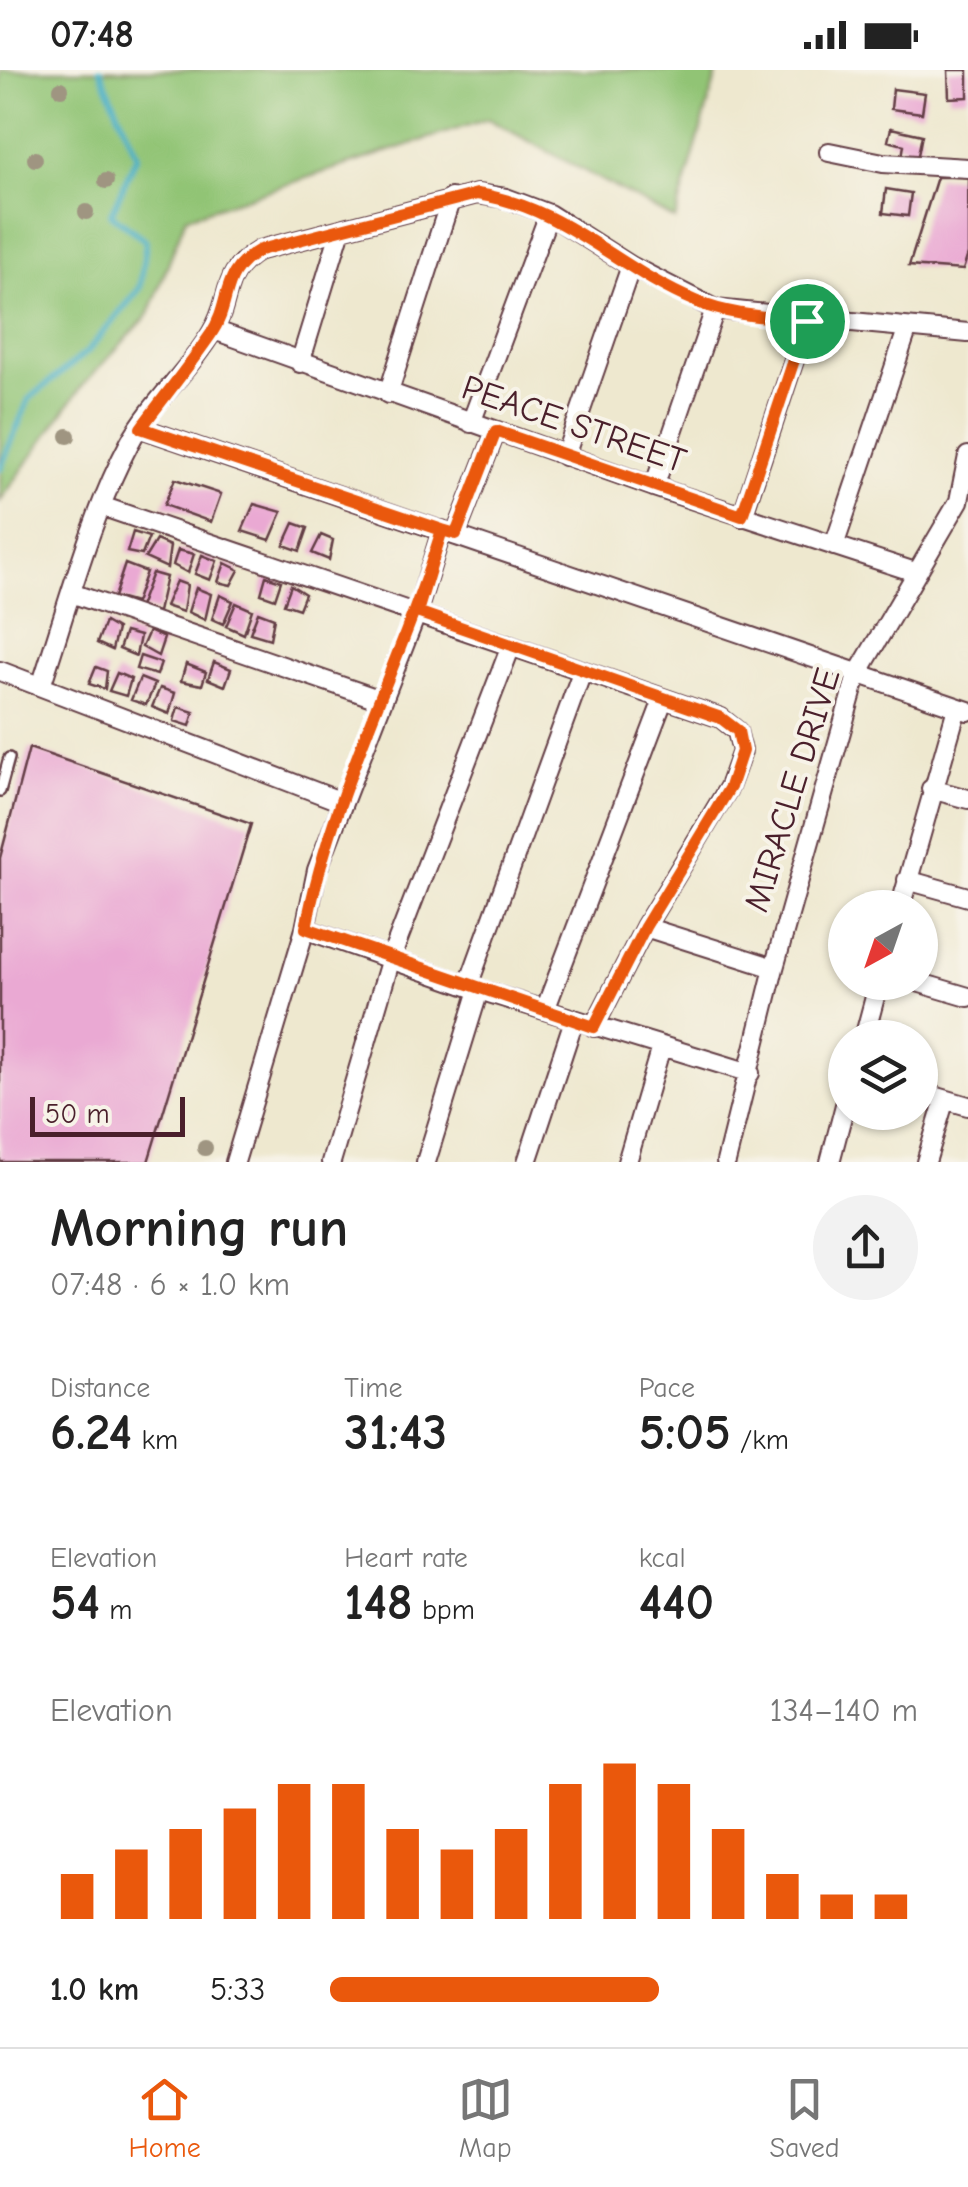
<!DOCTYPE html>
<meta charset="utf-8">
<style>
:root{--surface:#fff;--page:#f2f2f2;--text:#222;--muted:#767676;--line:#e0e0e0;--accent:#ea580c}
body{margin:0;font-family:"Comic Neue",sans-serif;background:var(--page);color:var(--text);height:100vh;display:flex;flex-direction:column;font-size:38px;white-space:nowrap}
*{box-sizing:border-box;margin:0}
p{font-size:32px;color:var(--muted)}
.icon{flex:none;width:55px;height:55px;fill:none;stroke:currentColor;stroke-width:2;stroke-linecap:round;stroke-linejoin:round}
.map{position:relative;height:1092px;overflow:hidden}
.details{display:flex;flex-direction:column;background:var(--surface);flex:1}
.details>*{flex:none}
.needle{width:65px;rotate:220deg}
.controls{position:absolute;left:828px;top:820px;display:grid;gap:20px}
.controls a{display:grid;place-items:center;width:110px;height:110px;border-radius:50%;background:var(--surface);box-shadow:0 2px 8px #0004;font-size:50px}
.scale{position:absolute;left:30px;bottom:25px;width:155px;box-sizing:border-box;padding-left:10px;border:5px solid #4a1f2b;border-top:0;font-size:28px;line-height:35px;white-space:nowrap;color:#4a1f2b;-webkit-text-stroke:8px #f7f3e8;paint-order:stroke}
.pin{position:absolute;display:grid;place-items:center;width:85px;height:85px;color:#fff;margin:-42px;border:5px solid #fff;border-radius:50%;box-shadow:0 2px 10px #0007}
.round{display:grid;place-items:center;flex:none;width:105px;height:105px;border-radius:52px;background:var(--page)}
.headline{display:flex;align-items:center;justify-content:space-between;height:170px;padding:0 50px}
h1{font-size:55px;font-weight:800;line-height:75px}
.metrics{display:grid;grid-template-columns:repeat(3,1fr);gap:15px;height:170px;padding:10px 50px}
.metrics div{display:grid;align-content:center}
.metrics b{font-size:50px;font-weight:800}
.metrics small{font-size:28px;font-weight:400}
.metrics p{font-size:28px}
.chart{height:280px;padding:20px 50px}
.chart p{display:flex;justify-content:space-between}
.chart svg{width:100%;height:180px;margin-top:10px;stroke:var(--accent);stroke-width:6}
ul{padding:0 50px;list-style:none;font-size:32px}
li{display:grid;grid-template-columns:160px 120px 1fr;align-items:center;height:75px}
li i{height:25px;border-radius:12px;background:var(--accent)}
.status{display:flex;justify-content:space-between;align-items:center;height:70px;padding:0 50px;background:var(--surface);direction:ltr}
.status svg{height:28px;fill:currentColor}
.dock{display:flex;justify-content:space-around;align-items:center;height:140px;border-top:2px solid var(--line);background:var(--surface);font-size:28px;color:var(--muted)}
.dock a{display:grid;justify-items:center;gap:5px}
.dock .on{color:var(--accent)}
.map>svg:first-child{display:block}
.green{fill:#91c475;stroke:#6e7250;stroke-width:2.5}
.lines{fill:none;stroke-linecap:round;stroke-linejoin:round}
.stream{stroke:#45aec4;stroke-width:6}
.building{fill:#eaa9d3}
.service-casing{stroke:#633d44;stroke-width:14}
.minor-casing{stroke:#633d44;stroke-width:22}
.service{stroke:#fff;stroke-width:9}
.minor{stroke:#fff;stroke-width:18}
.tree{fill:#9f9581}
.route-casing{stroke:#fff;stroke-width:20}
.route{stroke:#ea580c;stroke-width:12}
.labels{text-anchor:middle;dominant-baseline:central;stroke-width:8;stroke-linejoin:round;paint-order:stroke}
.street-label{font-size:35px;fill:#4a1f2b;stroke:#f7f3e8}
</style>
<div class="status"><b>07:48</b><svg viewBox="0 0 49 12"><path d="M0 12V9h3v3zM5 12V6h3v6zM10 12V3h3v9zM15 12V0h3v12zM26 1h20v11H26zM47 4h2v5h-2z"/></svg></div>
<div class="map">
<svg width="968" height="1092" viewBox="0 0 968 1092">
<rect width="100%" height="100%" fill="#f7f3e8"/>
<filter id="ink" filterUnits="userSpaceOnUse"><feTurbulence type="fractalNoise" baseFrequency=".01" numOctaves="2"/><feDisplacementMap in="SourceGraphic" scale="20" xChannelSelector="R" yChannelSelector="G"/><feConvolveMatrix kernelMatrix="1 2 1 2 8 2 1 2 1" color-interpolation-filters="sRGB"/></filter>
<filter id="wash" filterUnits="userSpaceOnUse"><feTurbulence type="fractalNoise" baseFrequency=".0048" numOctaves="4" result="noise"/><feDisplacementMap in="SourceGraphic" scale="40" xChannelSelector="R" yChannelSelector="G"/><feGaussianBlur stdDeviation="2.25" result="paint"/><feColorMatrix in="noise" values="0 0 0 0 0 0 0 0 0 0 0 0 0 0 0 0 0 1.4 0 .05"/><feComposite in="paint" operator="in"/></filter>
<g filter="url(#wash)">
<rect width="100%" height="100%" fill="#eee8cf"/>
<!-- green -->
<path class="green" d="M0 0H718L675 150 488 49 186 147 149 244 82 316 0 431Z"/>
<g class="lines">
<!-- stream -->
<path class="stream" d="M0 399 29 329 87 282 140 218 146 171 111 144 137 85 100 0"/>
</g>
<g id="blocks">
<!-- building -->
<path class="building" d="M948 0H968V27L949 28Z
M893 19 925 23 922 43 891 39Z
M891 58 922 65 917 90 902 87 904 75 888 71Z
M937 107H968V184L963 200 909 196Z
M886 119 911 123 908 146 883 143Z
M175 409 221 424 211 452 164 435Z
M254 434 282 442 270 470 242 461Z
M294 453 308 458 300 481 284 475Z
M133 462 149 467 142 485 127 482Z
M321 465 333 470 329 490 312 483Z
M156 470 170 476 167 498 145 488Z
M178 480 194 484 188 503 173 495Z
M202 485 217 491 210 510 195 504Z
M225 493 239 500 231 515 218 512Z
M125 494 146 502 135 533 114 527Z
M152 503 166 507 158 542 139 537Z
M266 506 281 511 275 529 261 524Z
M176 511 187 515 183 542 165 536Z
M291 515 305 524 299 539 284 534Z
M196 518 211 524 205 550 188 542Z
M220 525 233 531 223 554 212 549Z
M236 533 252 540 244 564 226 556Z
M258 542 274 548 270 569 250 563Z
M105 552 117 559 112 580 97 573Z
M149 561 164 568 158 586 142 577Z
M125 562 140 566 136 586 119 579Z
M140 586 161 593 157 605 136 599Z
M214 592 231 599 225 616 208 609Z
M186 594 206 602 202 615 181 611Z
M96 597 107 601 105 619 89 614Z
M117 603 131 609 126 626 109 621Z
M140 608 155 614 146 635 131 630Z
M160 618 175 623 169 644 152 637Z
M178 637 194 642 190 656 174 651Z
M29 678 251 754 148 1092H0V788Z"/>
</g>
</g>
<g filter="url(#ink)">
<use href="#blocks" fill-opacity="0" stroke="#633d44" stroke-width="2.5"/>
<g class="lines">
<!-- service casing -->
<g class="service-casing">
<path id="service" d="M0 721 9 688"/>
</g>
<!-- minor casing -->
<g class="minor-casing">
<path id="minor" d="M829 82 883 93 968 98
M214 260 654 417 915 502
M300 293 341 159
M388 324 451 128
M471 353 549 144
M141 358 968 641
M565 386 631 196
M654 417 715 239
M104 437 721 648 737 661 742 681 729 717 645 857 594 957
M742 447 807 251
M456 464 496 361
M834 476 907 260
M71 523 381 630
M0 601 342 732
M41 616C67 538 91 445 130 372 151 333 189 301 212 262 233 229 219 203 260 180L477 124 506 128 549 144 631 196 715 239 968 263
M931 719 968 729
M907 810 968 827
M900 838 957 638
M645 857 774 898
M305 859 479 920 750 1003
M917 912 968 927
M468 916 582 602
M545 940 663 630
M864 968 879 912
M920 1022 968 1036
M235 1092 305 859 317 800 417 542 442 460
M331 1092 391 888 511 576
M426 1092 479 920
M527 1092 574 950
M627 1092 661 977
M726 1092 774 898 857 605 959 431 968 386
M830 1092 845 1035
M926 1092 944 1032"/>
</g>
<!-- service -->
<use href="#service" class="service"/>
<!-- minor -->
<use href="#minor" class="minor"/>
</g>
<!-- trees -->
<g class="tree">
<circle cx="61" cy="19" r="8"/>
<circle cx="35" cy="89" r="8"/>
<circle cx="106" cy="111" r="8"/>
<circle cx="86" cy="142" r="8"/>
<circle cx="68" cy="366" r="8"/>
<circle cx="205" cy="1078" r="8"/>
</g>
</g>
<g class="lines" filter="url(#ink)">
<!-- route casing -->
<g class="route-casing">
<path id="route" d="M807 251C769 247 730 246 695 231 616 198 565 137 477 124L260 180C218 204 233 231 211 264 189 296 164 327 141 358L442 460C401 594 332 721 306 858L594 957 645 857 730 717 742 681 738 661 721 648 417 542 442 460 456 464 496 361 742 446 807 251"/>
</g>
<!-- route -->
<use href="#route" class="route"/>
</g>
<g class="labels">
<!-- street labels -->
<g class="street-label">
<text transform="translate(574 354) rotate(19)">PEACE STREET</text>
<text transform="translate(792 720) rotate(-73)">MIRACLE DRIVE</text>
</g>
</g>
</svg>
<div class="controls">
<a><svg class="needle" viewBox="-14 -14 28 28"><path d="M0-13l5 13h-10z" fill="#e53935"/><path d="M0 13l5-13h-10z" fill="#767676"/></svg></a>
<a><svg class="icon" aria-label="layers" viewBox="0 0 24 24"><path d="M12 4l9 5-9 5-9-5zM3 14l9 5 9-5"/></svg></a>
</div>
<div class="scale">50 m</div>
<div class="pin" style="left:807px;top:251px;background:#1e9e55"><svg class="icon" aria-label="arrive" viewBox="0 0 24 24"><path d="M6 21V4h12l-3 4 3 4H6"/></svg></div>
</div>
<section class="details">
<div class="headline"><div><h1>Morning run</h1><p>07:48 · 6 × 1.0 km</p></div><a class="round"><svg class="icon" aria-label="share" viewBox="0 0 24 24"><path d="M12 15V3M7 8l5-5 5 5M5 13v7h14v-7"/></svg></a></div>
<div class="metrics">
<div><p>Distance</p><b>6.24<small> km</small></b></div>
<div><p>Time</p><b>31:43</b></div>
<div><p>Pace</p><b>5:05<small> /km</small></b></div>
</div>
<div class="metrics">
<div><p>Elevation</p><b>54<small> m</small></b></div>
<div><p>Heart rate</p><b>148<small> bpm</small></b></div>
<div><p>kcal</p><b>440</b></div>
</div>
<div class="chart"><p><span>Elevation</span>134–140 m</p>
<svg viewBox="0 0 160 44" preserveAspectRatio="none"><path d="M5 44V33M15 44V27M25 44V22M35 44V17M45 44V11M55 44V11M65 44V22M75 44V27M85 44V22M95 44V11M105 44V6M115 44V11M125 44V22M135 44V33M145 44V38M155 44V38"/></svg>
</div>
<ul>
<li><b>1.0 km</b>5:33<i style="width:56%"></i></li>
</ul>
</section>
<nav class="dock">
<a class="on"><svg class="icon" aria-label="home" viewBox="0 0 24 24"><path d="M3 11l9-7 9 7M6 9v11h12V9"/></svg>Home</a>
<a><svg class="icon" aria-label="map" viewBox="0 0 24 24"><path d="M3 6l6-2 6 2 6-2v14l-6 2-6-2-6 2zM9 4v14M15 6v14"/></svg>Map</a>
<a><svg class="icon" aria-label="saved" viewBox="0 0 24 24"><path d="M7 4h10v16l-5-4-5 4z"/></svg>Saved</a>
</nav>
